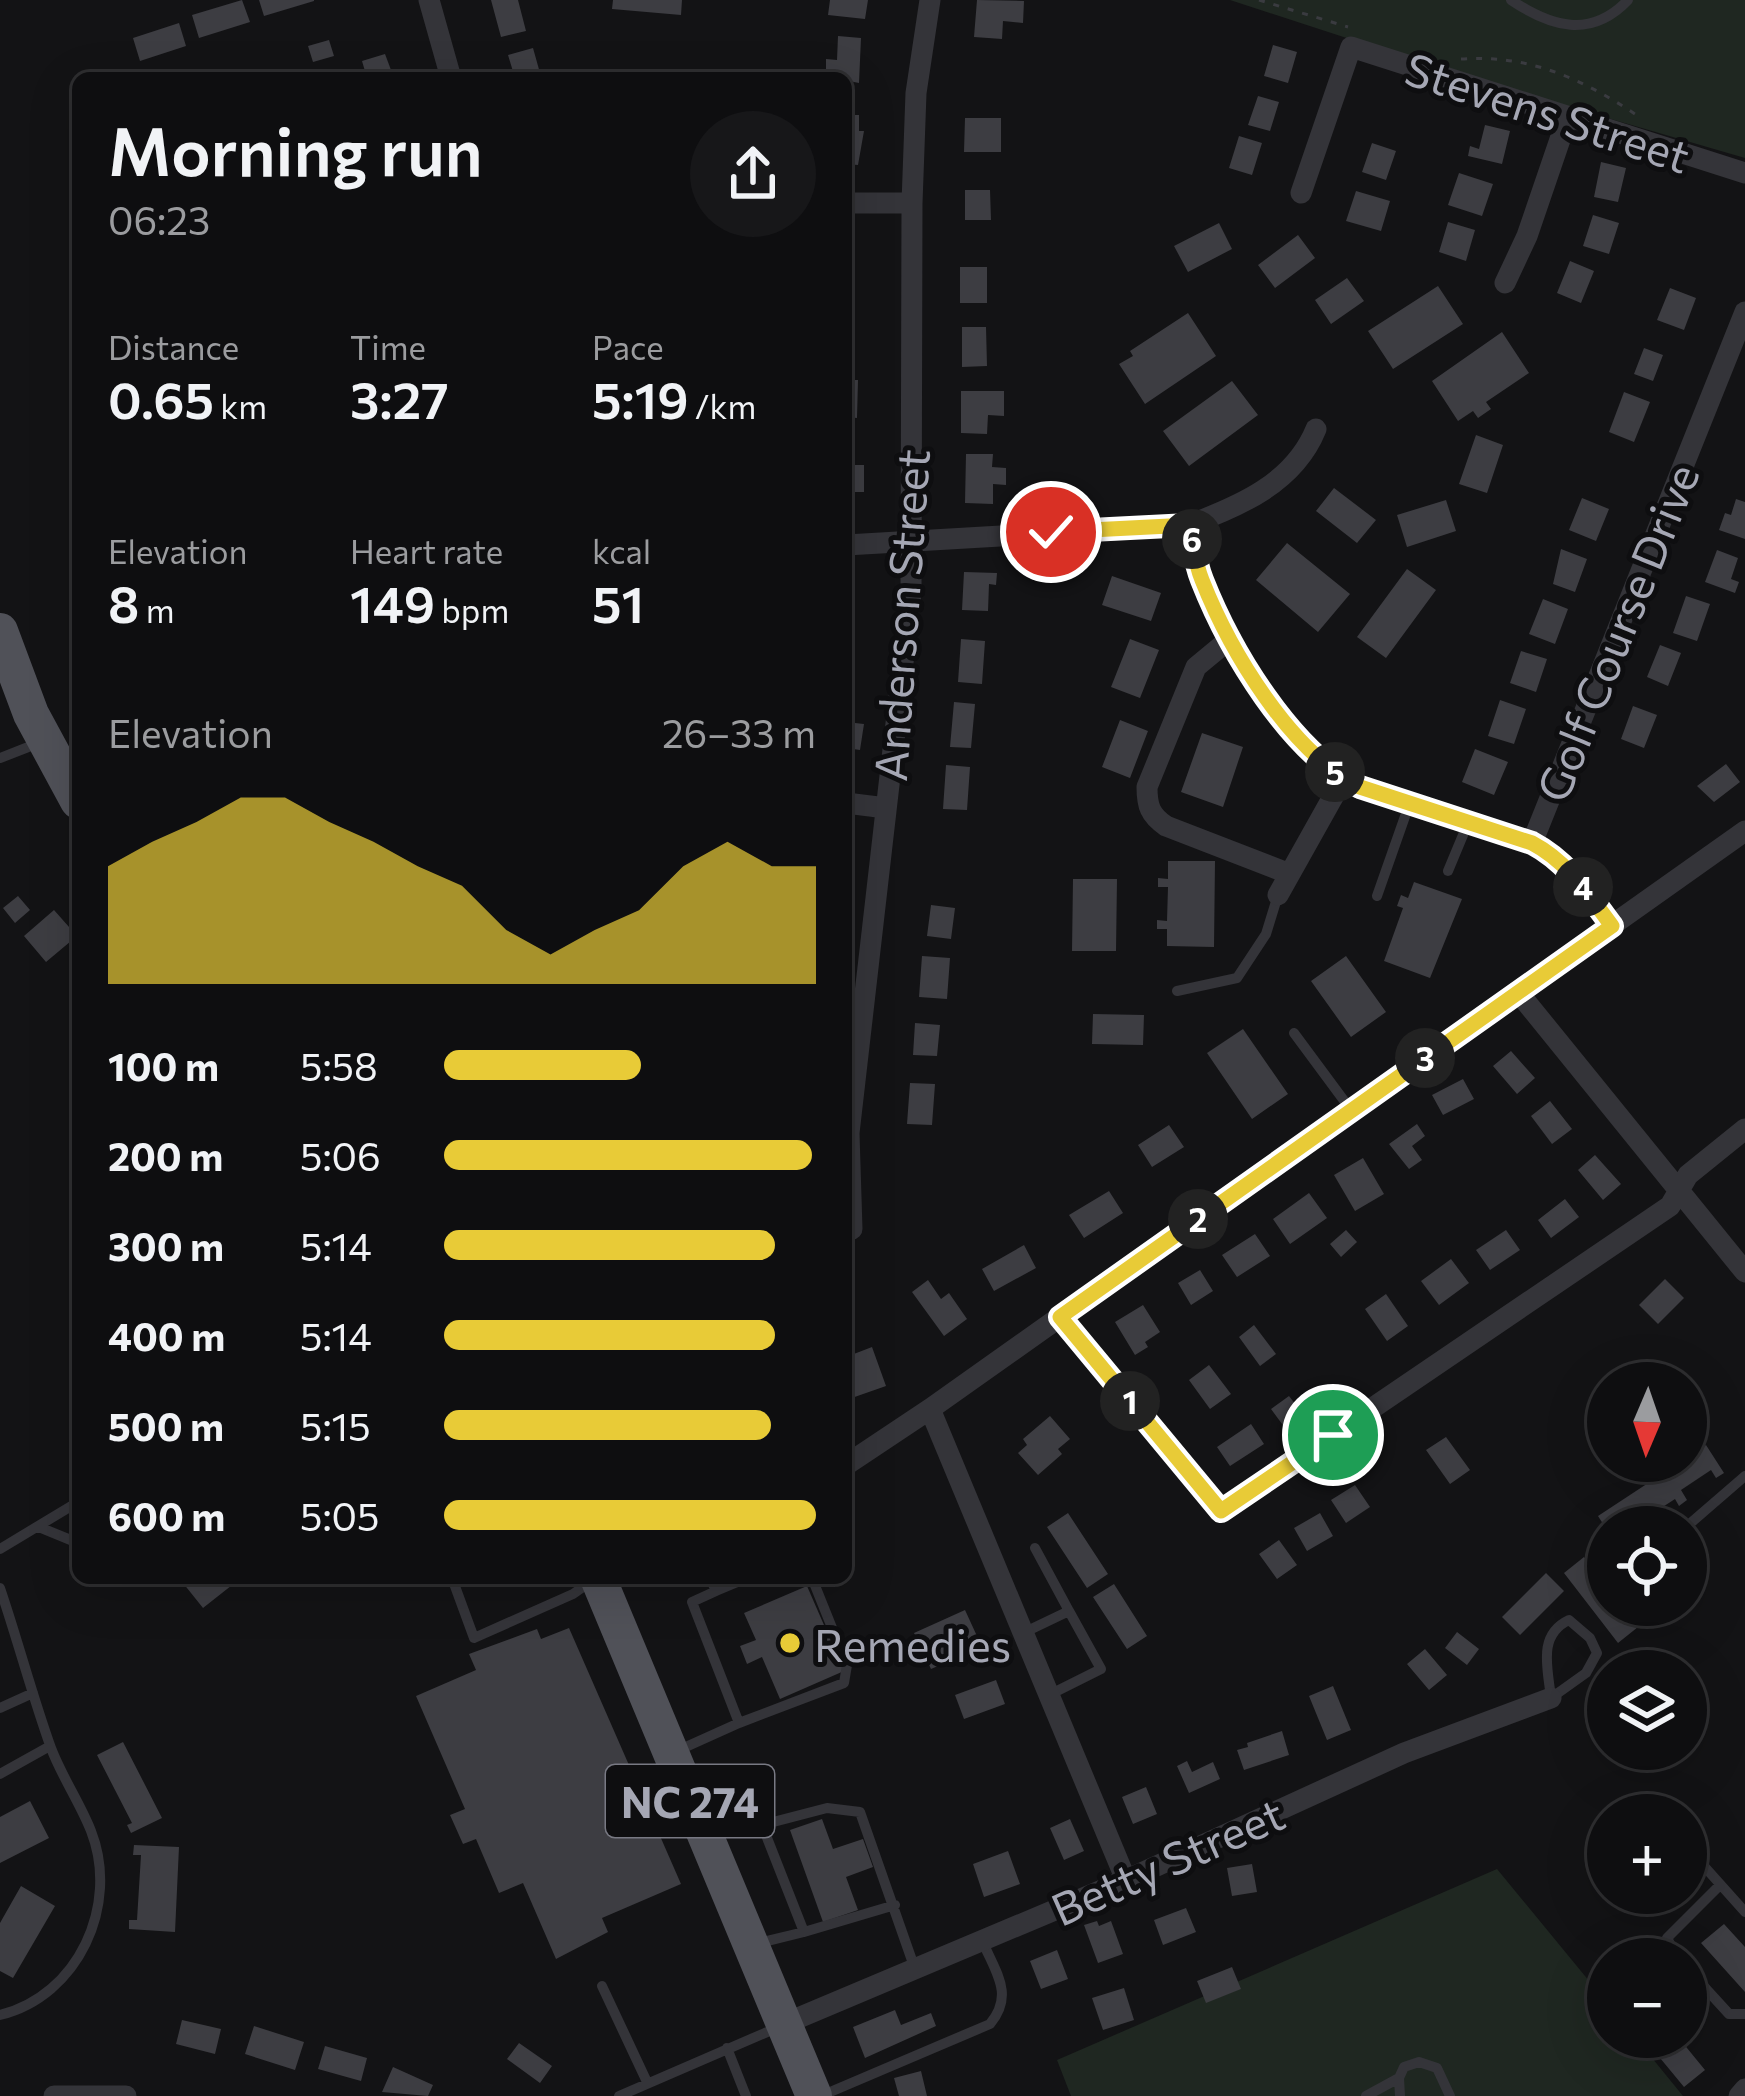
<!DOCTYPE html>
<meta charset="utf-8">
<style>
:root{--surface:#0e0e10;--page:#171719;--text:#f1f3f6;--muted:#9b9c9f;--line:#2e2e30;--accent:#e8cb37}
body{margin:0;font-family:Commissioner,sans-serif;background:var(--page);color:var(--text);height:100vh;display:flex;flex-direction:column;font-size:45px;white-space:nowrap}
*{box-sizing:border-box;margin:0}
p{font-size:39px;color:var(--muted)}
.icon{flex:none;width:66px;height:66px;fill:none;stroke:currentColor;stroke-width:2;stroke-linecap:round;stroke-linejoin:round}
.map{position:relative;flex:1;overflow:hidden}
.details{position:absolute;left:72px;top:72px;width:780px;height:1512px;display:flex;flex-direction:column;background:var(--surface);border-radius:18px;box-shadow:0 12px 48px #0002,0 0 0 3px var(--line)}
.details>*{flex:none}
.needle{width:78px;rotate:182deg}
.tools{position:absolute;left:1587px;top:1362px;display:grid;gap:24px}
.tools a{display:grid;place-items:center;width:120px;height:120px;border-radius:50%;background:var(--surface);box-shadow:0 12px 48px #0002,0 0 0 3px var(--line);font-size:60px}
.pin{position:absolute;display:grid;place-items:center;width:102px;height:102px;color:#fff;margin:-51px;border:6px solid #fff;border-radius:50%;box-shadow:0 3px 12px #0007}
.km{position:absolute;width:60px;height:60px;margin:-30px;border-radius:50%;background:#222;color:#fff;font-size:33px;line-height:60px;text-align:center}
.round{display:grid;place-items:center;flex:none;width:126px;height:126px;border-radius:63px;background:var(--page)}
.headline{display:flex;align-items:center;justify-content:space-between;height:204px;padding:0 36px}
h1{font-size:66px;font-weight:600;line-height:90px}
.stats{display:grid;grid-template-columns:repeat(3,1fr);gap:18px;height:204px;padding:12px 36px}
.stats div{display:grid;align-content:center}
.stats b{font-size:51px;font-weight:600}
.stats small{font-size:33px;font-weight:400}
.stats p{font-size:33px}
.chart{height:336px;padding:24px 36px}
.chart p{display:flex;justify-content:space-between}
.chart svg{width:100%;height:216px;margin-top:12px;fill:var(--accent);opacity:.7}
ul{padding:0 36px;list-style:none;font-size:39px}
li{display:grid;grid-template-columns:192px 144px 1fr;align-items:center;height:90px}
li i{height:30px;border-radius:15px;background:var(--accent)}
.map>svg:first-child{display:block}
.green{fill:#1f2721}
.building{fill:#3d3d42}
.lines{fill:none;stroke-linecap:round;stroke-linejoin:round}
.path{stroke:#3a3b40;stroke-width:3;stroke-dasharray:6 9;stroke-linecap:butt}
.lane{stroke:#343439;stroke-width:10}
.street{stroke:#343439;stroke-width:21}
.primary{stroke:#505158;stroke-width:36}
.route-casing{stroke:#fff;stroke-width:24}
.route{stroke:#e8cb37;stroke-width:15}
.poi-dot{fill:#e8cb37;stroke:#0e0e10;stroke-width:4.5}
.labels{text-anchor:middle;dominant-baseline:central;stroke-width:10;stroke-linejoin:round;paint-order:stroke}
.shield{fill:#0e0e10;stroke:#787983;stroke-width:3}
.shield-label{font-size:42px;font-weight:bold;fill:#a5a7b4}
.street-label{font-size:45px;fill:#a5a7b4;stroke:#0e0e10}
.poi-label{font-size:45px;fill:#a5a7b4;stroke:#0e0e10;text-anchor:start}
</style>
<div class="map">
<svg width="1745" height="2096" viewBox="0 0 1745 2096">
<rect width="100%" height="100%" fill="#131315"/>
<!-- green -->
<path class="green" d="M1230 0H1745V158L1466 77Z
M1497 1869 1608 2004V2037H1635L1683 2096H1071L1057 2060Z"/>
<!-- building -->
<path class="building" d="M242 0 250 22 199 38 192 15Z
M259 0H314V1L264 16Z
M491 0H518L526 31 501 37Z
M613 0H682L681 15 612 9Z
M830 0H868L865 19 828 15Z
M977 0 1024 1 1023 23 1003 21 1002 39 974 37Z
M179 23 186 46 140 61 133 38Z
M838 36 861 38 859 83 834 78V72H826V59L837 60Z
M329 40 334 56 313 62 308 46Z
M1273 45 1297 52 1288 83 1264 76Z
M533 48 540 73 555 69 557 78H515L508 55Z
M385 54 394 78H367L362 61Z
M1258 96 1279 102 1270 131 1248 125Z
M846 115H859V131H864L858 165 846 164Z
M965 118H1001V152H964Z
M1485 125 1510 131 1502 164 1468 156 1470 146 1479 149Z
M1239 136 1262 143 1252 175 1229 168Z
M1372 143 1396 151 1386 180 1362 172Z
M1601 162 1626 168 1618 202 1594 197Z
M1459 173 1493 184 1482 216 1448 205Z
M965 190H990L991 220H965Z
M1356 191 1390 201 1381 231 1346 221Z
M1593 215 1619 223 1609 254 1583 246Z
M1448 222 1475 230 1466 261 1439 252Z
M1219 223 1232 249 1188 272 1174 246Z
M1298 235 1315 258 1275 288 1258 265Z
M1570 261 1594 271 1581 303 1557 293Z
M960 267H987V303H960Z
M1347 278 1364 301 1331 324 1315 300Z
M1438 286 1463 324 1393 369 1368 331Z
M1670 288 1696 298 1684 330 1657 320Z
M1188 313 1216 356 1145 404 1119 364 1133 356 1130 351Z
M962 327H986L987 366 962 367Z
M1502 332 1529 373 1486 402 1491 409 1478 418 1473 411 1458 421 1432 381Z
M1644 348 1663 355 1653 381 1634 374Z
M846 380H858L857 418 846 417Z
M1232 381 1258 415 1189 466 1163 431Z
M961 391H1004V416L988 415 987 434 961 433Z
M1624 392 1650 402 1634 442 1609 432Z
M1476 435 1503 445 1487 493 1459 484Z
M966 454H993L992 467 1006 468V485L993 484V504L965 503Z
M846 465H864V492H846Z
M1334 488 1376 520 1357 543 1316 511Z
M1582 498 1609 509 1596 541 1569 530Z
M1736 499 1745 502V539L1719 530 1725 513 1731 515Z
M1446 500 1456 531 1407 547 1397 515Z
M1287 543 1350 594 1318 632 1256 580Z
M1561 549 1587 559 1575 592 1553 584Z
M1717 550 1738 558 1731 579 1739 582 1735 593 1705 582Z
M1407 569 1436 590 1386 658 1357 637Z
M964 572 997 573 996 585 989 584 988 611 962 610Z
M1112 576 1161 593 1151 621 1102 605Z
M1686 596 1710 604 1697 641 1673 633Z
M1543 599 1568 609 1555 644 1529 634Z
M961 639 985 641 982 684 958 682Z
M1130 639 1159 650 1140 698 1111 687Z
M1660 645 1681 653 1668 686 1647 677Z
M1521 651 1547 659 1536 692 1510 683Z
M1500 700 1526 709 1514 744 1488 736Z
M954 702 975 704 971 748 950 747Z
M1633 706 1657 715 1644 748 1621 739Z
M1120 720 1148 731 1130 778 1102 767Z
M846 722 864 724 860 750 846 748Z
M1202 733 1243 747 1223 807 1181 792Z
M1475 749 1508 762 1494 795 1462 782Z
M1726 764 1740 782 1714 802 1697 786Z
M946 765 970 767 967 810 943 809Z
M1168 861H1215L1214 947 1167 946V929H1157V920L1167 921 1168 887H1158V878L1168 879Z
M1073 879H1117L1116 951H1072Z
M1414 882 1462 899 1430 978 1384 961 1403 908 1397 906 1401 895 1408 898Z
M18 896 30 910 15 923 3 908Z
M931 905 955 908 951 939 927 936Z
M54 910 77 936 46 962 24 936Z
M922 956 950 958 947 999 919 997Z
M1346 956 1386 1012 1351 1037 1311 981Z
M1093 1014 1144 1015 1143 1045 1092 1044Z
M915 1023 940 1025 937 1056 913 1055Z
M1243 1029 1288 1094 1252 1119 1207 1053Z
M1511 1051 1535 1078 1517 1094 1493 1066Z
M1463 1079 1474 1099 1443 1115 1432 1095Z
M910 1083 935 1084 932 1125 907 1124Z
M1550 1101 1572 1129 1552 1144 1531 1116Z
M1417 1124 1425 1136 1412 1146 1422 1160 1409 1169 1389 1144Z
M1169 1125 1184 1147 1152 1167 1138 1145Z
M1595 1155 1621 1184 1603 1200 1578 1170Z
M1363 1158 1384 1194 1355 1211 1334 1175Z
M1109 1191 1123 1213 1084 1238 1069 1215Z
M1309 1193 1327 1218 1290 1244 1273 1219Z
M1565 1199 1579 1217 1551 1238 1538 1220Z
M1346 1230 1357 1242 1341 1257 1330 1244Z
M1506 1230 1520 1250 1490 1270 1476 1250Z
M1255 1234 1270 1256 1237 1277 1222 1255Z
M1024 1245 1036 1268 994 1291 982 1269Z
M1451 1259 1469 1283 1439 1305 1421 1281Z
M1200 1270 1213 1291 1191 1305 1178 1283Z
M1665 1279 1684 1298 1658 1324 1639 1305Z
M928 1280 941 1299 949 1293 967 1319 944 1336 912 1292Z
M1386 1294 1408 1326 1387 1341 1365 1309Z
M1143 1305 1160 1332 1145 1342 1148 1347 1135 1355 1115 1322Z
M1254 1325 1276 1354 1260 1366 1239 1337Z
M872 1347 886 1386 846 1400V1357Z
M1209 1365 1231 1394 1210 1409 1189 1380Z
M1289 1396 1303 1414 1285 1428 1271 1409Z
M1050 1416 1070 1439 1058 1449 1062 1454 1038 1475 1018 1453 1027 1445 1023 1439Z
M1251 1424 1264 1444 1230 1466 1217 1447Z
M1446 1437 1470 1470 1450 1484 1426 1450Z
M1706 1445 1724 1473 1716 1478 1711 1470 1681 1490 1687 1500 1679 1506 1675 1499 1641 1521 1645 1527H1605L1598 1516Z
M1355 1485 1370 1507 1346 1523 1331 1500Z
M1068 1513 1108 1574 1087 1588 1047 1527Z
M1320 1513 1333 1536 1307 1551 1294 1528Z
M1279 1540 1297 1565 1277 1579 1259 1554Z
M1584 1557 1608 1588V1605H1621L1638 1627 1618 1643 1564 1573Z
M1546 1573 1564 1591 1520 1635 1502 1617Z
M179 1578H241L203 1608Z
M1114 1584 1147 1636 1127 1649 1093 1597Z
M807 1586 844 1671 780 1699 762 1657 747 1664 740 1646 756 1640 744 1613Z
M965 1610 982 1647 931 1669 914 1633Z
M569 1628 681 1884 602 1918 608 1932 556 1959 523 1883 499 1893 476 1839 463 1844 450 1815 465 1809 416 1696 476 1670 469 1654 537 1629 541 1639Z
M1457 1632 1479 1649 1467 1665 1445 1648Z
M1425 1649 1447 1675 1429 1690 1407 1664Z
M996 1680 1005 1704 964 1719 955 1695Z
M1333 1686 1351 1730 1327 1740 1309 1696Z
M1282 1731 1289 1755 1244 1770 1237 1750 1248 1747 1247 1743Z
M123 1742 162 1818 131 1833 127 1825 132 1823 97 1755Z
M1187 1761 1192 1772 1213 1762 1220 1779 1189 1793 1177 1766Z
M1146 1787 1157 1814 1133 1824 1122 1797Z
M30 1801 49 1838 0 1863V1817Z
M822 1819 833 1849 863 1839 873 1867 846 1877 858 1910 823 1922 790 1830Z
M1070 1819 1084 1851 1064 1860 1050 1828Z
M134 1845 179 1847 175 1932 129 1929V1920H137L141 1855H133Z
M1008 1851 1020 1884 984 1897 973 1864Z
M1252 1864 1257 1892 1232 1896 1227 1868Z
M21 1886 55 1906 13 1978 0 1971V1923Z
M1186 1908 1196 1932 1163 1945 1154 1920Z
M1097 1921 1099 1926 1111 1921 1123 1954 1098 1963 1084 1925Z
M1724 1924 1745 1947V1992L1701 1943Z
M1057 1950 1068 1979 1041 1989 1030 1961Z
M1232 1967 1241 1989 1206 2003 1197 1981Z
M1124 1988 1134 2020 1103 2030 1092 1998Z
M895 2010 901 2025 931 2013 936 2026 865 2058 853 2027Z
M182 2020 221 2029 215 2054 176 2044Z
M254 2026 304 2042 295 2070 245 2054Z
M1651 2037H1678L1705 2070 1684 2087 1646 2041Z
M519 2043 552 2066 540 2083 507 2059Z
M325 2046 367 2058 361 2081 318 2069Z
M393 2067 433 2085 428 2096 382 2092Z
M921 2071 927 2096H899L894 2078Z"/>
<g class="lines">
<!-- path -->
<path class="path" d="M1259 0 1348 27
M1461 59C1530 54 1585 80 1641 118"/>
<!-- lane -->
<path class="lane" d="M1511 0C1551 27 1591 39 1628 0
M0 758 41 742
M1448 871 1468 823
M1377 896 1409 805
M1177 991 1237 978 1266 934 1278 895
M1294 1033 1351 1110
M39 1527 78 1543
M1686 1527 1745 1476
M1035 1548 1069 1611
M0 1549 78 1502
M452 1578 474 1638 573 1594 593 1580
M0 1588C18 1641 32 1695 51 1748 62 1777 80 1803 91 1831 120 1905 78 1996 0 2015
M716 1591 747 1578
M1569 1620 1590 1638 1597 1653 1586 1673 1551 1698C1548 1669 1537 1635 1569 1620Z
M1023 1633 1069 1611 1101 1669 1049 1695
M0 1708 33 1693
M739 1723 844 1683 847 1665 812 1578
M679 1750 739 1723 692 1602 716 1591 710 1578
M0 1774 50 1746
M762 1825 827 1808 860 1812 915 1969
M714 1835 762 1825 804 1932 759 1943
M1686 1846 1745 1912
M804 1932 895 1905
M1678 1959 1667 1938 1720 1885
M1686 1967 1729 2014H1745
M602 1986 647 2082
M727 2048 746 2096
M1399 2078 1400 2096
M823 2095 990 2024C1015 1994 995 1972 982 1940
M619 2096 781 2026
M1366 2096 1399 2078 1404 2067 1419 2062 1437 2068 1450 2096"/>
<!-- street -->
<path class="street" d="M429 0 451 78
M1301 193 1351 47 1745 173
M846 203H912
M1505 283 1527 236 1567 119
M1189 525C1193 543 1195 563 1202 580 1230 652 1290 751 1360 787L1532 843C1568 862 1588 894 1612 926
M846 545 1189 525C1240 506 1294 483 1316 429
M1231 638 1196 667 1147 787C1147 806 1150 815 1166 826L1290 874
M846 803 886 808
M1532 843 1745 312
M1278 895 1343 779
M1518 992 1745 1272
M852 1229 849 1133 911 593 912 203 916 93 930 0
M1060 1317 1221 1511 1670 1206 1688 1175 1745 1129
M930 1409 1126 1880
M846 1465 930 1409 1745 831
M784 2024 1126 1880 1404 1753 1551 1698
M54 2096H126
M1739 2096 1745 2089"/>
<!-- primary -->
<path class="primary" d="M0 631 31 714 78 801
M598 1578 814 2096"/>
</g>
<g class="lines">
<!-- route casing -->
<g class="route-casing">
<path id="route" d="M1051 532 1189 525C1193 543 1195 563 1202 580 1230 651 1290 752 1360 787L1532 843C1568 862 1588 894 1612 926L1060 1317 1221 1511 1333 1435"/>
</g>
<!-- route -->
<use href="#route" class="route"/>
</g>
<!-- markers -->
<circle class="poi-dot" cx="790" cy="1643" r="12"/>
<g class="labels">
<!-- shield labels -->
<rect class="shield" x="606" y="1765" width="168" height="72" rx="9"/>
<g class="shield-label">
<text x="690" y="1801">NC 274</text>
</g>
<!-- street labels -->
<g class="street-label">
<text transform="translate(1548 111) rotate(18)">Stevens Street</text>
<text transform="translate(900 615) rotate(-86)">Anderson Street</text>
<text transform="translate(1616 632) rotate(-68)">Golf Course Drive</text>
<text transform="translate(1167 1860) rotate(-24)">Betty Street</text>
</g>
<!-- poi labels -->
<g class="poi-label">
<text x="814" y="1643">Remedies</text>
</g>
</g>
</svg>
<div class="tools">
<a><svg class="needle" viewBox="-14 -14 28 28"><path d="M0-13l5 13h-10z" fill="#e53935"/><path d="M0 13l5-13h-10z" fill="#9b9c9f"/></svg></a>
<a><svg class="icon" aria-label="locate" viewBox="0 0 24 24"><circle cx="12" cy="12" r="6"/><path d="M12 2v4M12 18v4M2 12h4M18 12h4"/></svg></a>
<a><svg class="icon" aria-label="layers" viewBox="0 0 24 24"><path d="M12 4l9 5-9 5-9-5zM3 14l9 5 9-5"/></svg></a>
<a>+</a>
<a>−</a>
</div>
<div class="pin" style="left:1333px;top:1435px;background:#1e9e55"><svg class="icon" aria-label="arrive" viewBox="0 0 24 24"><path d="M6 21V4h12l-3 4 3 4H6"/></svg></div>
<div class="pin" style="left:1051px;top:532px;background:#d93025"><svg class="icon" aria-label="check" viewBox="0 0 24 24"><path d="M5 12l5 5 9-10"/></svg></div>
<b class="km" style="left:1130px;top:1401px">1</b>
<b class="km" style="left:1198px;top:1219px">2</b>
<b class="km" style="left:1425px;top:1058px">3</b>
<b class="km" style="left:1583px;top:887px">4</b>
<b class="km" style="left:1335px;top:772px">5</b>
<b class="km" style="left:1192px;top:539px">6</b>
<section class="details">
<div class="headline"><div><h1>Morning run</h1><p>06:23</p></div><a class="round"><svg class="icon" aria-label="share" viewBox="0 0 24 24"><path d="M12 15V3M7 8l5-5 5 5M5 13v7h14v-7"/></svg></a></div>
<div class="stats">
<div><p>Distance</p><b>0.65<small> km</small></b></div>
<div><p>Time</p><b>3:27</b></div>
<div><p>Pace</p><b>5:19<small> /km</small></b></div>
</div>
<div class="stats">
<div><p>Elevation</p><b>8<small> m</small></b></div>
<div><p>Heart rate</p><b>149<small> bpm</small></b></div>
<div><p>kcal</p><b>51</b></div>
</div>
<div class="chart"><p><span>Elevation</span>26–33 m</p>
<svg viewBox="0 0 160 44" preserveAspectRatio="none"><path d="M0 44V20L10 15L20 11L30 6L40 6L50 11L60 15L70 20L80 24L90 33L100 38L110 33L120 29L130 20L140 15L150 20L160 20V44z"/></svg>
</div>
<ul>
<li><b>100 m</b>5:58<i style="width:53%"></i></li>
<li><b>200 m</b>5:06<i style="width:99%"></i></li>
<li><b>300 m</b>5:14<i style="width:89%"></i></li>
<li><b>400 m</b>5:14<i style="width:89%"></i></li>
<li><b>500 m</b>5:15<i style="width:88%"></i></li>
<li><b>600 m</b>5:05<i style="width:100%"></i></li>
</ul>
</section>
</div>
